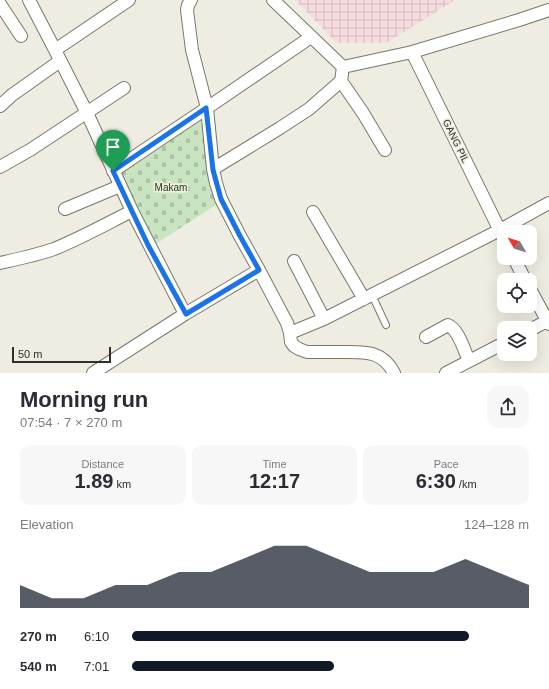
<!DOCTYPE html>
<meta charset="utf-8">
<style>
:root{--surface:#fff;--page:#f7f7f7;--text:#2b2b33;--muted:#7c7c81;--accent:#111827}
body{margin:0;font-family:Helvetica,sans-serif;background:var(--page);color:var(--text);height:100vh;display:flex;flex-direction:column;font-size:15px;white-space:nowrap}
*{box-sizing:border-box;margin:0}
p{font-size:13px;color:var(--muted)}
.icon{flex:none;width:22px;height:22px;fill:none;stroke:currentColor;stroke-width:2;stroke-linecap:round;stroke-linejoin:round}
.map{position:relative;height:373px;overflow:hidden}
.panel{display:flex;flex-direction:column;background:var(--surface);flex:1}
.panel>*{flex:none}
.needle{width:26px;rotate:308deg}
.tools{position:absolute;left:497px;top:225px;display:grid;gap:8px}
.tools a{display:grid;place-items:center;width:40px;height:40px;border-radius:8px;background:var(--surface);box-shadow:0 4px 16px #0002;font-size:20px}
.scale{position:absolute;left:12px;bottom:10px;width:99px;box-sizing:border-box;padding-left:4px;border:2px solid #302f2b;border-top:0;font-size:11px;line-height:14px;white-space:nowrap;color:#302f2b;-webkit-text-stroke:3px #efede1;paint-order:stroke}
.pin{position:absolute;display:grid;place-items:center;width:34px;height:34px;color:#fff;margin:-41px -17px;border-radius:50% 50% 50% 0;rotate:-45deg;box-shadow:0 0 4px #0007}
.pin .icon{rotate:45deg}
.round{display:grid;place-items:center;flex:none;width:42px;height:42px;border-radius:12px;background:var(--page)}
.summary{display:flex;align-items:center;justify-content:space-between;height:68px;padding:0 20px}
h1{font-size:22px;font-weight:700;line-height:30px}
.figures{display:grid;grid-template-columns:repeat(3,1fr);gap:6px;height:68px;padding:4px 20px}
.figures div{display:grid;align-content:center;border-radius:10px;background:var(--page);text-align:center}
.figures b{font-size:20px;font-weight:700}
.figures small{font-size:11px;font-weight:400}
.figures p{font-size:11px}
.chart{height:112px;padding:8px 20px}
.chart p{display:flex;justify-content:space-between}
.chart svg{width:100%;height:72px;margin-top:4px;fill:var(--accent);opacity:.7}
ul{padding:0 20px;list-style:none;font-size:13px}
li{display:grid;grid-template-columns:64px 48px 1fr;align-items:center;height:30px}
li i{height:10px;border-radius:5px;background:var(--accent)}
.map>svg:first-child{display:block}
.industrial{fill:url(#industrial-grid)}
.cemetery{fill:url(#cemetery-stones)}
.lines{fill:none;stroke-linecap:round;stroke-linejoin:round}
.lane-casing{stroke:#79776c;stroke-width:8}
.street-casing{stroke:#79776c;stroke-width:14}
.lane{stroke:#fff;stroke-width:6}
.street{stroke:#fff;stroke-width:12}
.route-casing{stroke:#fff;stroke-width:8}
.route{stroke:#1a73e8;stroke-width:5}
.labels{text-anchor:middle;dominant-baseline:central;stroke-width:3.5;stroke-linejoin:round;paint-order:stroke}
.street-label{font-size:10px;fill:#302f2b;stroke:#efede1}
.park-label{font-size:10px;fill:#133a03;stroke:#efede1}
</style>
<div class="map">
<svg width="549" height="373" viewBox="0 0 549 373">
<defs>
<pattern id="industrial-grid" width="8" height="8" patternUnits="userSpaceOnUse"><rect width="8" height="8" fill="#f6dbdf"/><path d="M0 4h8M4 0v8" fill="none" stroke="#d3bcc0"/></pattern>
<pattern id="cemetery-stones" width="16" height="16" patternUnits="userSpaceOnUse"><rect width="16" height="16" fill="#c8e4c0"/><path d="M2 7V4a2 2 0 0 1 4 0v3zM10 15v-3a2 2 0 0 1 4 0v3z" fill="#acc4a5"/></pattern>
</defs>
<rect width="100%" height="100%" fill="#efede1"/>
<!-- industrial -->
<path class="industrial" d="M295 0H455L386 43H337Z"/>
<!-- cemetery -->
<path class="cemetery" d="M200 118 206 148 211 185 216 205 154 245 119 172Z"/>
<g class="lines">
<!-- lane casing -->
<g class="lane-casing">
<path id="lane" d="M372 295 386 325"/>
</g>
<!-- street casing -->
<g class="street-casing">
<path id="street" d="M29 0 55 50 87 113 132 211 185 314 259 270 287 323 290 333 291 342 294 346 299 349 307 352C318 352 330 352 342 352 364 352 382 350 394 373
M191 0 188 5 187 10 192 50 207 108 213 169 216 183 221 199 240 236 259 270
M273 0 343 67 412 52 519 20 549 10
M0 4 21 36
M55 50 129 0
M412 52 504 239
M341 81 363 113 385 150
M0 106 12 95 60 61
M0 167 30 150 124 88
M213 169 280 128 309 109 341 81 343 67
M113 171 207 108 311 37
M65 209 120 186
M313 212 364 299
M514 258 525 280
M294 261 324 319
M0 263C18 259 37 255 54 249 81 238 106 224 132 211
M530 289 549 324
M530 330 547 321
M290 333 324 319 500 230 549 203
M426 337 448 325C459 330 464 350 469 361
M93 373 185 314
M446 373 504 343"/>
</g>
<!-- lane -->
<use href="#lane" class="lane"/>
<!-- street -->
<use href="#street" class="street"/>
</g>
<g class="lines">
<!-- route casing -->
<g class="route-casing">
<path id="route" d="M206 108 213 170 221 199 240 236 259 270 186 314 148 245 113 171Z"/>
</g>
<!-- route -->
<use href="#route" class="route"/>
</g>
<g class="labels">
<!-- street labels -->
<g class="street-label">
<text transform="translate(456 141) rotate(64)">GANG PIL</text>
</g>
<!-- park labels -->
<g class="park-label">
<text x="171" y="187">Makam</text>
</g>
</g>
</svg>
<div class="tools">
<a><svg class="needle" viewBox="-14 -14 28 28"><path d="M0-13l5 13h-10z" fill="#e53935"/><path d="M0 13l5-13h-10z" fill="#7c7c81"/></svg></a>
<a><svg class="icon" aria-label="locate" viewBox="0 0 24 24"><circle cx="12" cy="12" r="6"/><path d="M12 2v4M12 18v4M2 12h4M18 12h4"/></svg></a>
<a><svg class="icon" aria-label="layers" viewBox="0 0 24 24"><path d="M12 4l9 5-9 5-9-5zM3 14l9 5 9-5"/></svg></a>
</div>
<div class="scale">50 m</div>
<div class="pin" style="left:113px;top:171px;background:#1e9e55"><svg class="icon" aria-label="arrive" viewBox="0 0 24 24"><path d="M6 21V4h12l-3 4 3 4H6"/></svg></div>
</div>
<section class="panel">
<div class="summary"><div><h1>Morning run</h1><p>07:54 · 7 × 270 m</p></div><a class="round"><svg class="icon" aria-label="share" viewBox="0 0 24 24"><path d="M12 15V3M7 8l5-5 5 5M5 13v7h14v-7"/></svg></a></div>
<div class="figures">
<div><p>Distance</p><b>1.89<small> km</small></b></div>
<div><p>Time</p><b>12:17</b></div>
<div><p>Pace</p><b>6:30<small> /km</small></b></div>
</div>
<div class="chart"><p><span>Elevation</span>124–128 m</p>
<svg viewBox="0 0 160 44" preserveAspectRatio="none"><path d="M0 44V30L10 38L20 38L30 30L40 30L50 22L60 22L70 14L80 6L90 6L100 14L110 22L120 22L130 22L140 14L150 22L160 30V44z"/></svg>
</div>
<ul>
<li><b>270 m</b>6:10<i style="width:85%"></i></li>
<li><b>540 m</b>7:01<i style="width:51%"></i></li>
</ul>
</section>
